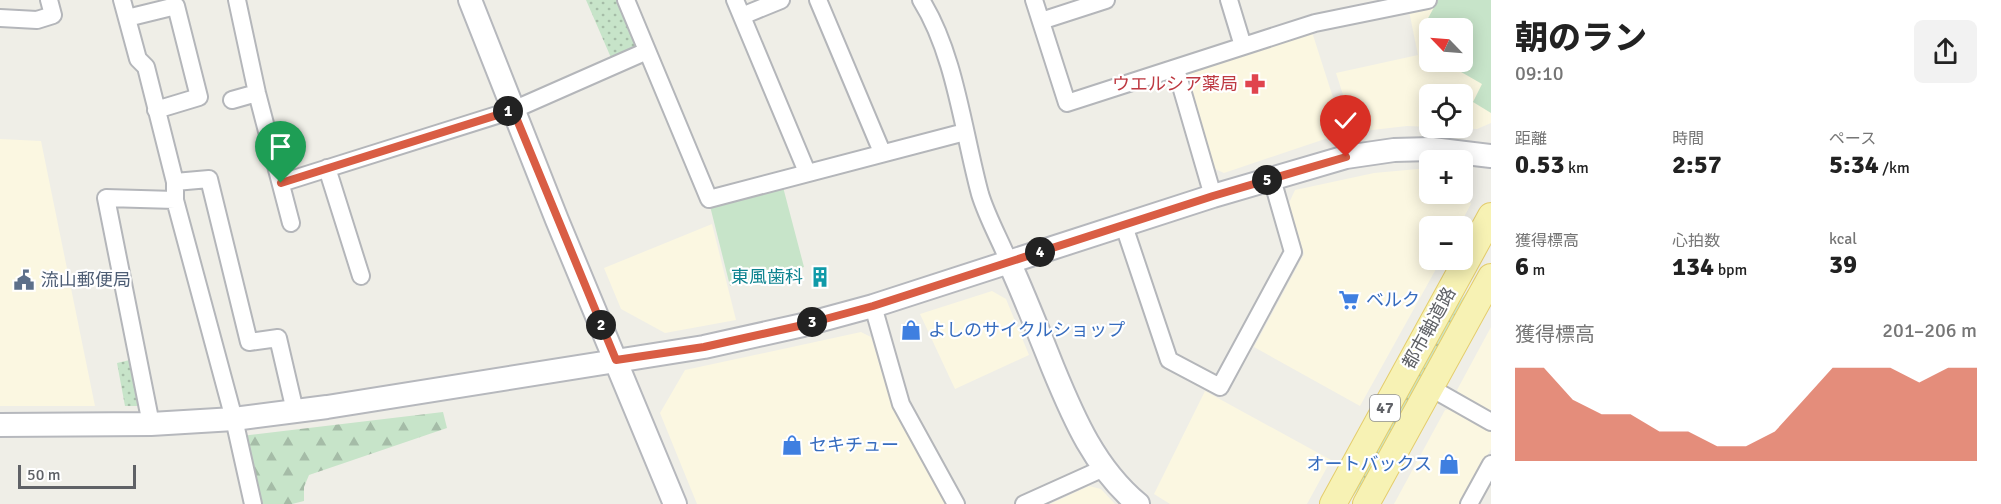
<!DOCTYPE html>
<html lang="ja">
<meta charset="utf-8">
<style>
:root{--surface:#fff;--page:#f2f2f2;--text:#222;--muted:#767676;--accent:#d95d44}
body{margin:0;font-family:Signika,"Noto Sans JP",sans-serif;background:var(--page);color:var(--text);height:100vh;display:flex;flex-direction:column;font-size:22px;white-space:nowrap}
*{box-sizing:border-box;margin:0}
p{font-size:20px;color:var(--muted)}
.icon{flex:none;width:33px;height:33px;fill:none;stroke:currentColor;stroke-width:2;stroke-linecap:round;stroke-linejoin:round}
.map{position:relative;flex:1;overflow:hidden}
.panel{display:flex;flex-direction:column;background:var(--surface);width:510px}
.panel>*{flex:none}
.needle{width:39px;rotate:295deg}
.tools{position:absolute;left:1419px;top:18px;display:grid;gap:12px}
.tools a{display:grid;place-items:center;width:54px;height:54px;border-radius:9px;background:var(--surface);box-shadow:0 3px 15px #0003;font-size:30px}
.scale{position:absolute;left:18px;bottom:15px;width:118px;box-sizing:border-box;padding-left:6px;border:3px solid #5f6166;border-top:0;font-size:16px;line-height:21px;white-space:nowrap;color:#5f6166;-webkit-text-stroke:4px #fff;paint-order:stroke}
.pin{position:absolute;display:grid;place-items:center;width:51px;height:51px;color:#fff;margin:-62px -26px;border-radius:50% 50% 50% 0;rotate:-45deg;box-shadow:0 0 6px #0007}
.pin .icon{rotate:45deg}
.km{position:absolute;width:30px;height:30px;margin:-15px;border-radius:50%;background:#222;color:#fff;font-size:16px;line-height:30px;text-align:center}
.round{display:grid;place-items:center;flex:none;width:63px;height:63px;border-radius:9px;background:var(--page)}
.summary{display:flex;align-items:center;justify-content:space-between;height:102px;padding:0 24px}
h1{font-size:33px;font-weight:800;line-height:45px}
.stats{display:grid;grid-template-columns:repeat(3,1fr);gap:9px;height:102px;padding:6px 24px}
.stats div{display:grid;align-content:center}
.stats b{font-size:26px;font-weight:800}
.stats small{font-size:16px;font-weight:400}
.stats p{font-size:16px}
.chart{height:168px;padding:12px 24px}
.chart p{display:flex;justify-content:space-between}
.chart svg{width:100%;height:108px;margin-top:6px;fill:var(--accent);opacity:.7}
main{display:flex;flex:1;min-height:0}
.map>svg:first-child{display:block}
.commercial{fill:#fbf7e1;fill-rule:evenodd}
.grass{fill:url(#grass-dots)}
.forest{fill:url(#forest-firs)}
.park{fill:#c7e4c9}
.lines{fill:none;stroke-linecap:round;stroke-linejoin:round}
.street-casing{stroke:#b4b6ba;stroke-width:20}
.secondary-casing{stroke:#b6b8bd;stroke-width:26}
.primary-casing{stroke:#e4cd6c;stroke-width:28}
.street{stroke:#fff;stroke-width:16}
.secondary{stroke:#fff;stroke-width:22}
.primary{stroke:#f7f2b4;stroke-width:26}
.route-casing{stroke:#fff;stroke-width:12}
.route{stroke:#d95d44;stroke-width:8}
.labels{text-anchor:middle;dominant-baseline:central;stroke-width:4.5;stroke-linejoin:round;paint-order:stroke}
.shield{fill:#fff;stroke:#8f9094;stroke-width:1.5}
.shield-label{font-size:16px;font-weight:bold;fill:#5f6166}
.health-label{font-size:18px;fill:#be3a42;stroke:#fff;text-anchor:end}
.culture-label{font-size:18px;fill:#0d838f;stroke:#fff;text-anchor:end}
.service-label{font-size:18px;fill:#4e5e75;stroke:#fff;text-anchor:start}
.shop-label{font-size:18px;fill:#366cbe;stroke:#fff;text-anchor:start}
.street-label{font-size:18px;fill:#5f6166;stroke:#fff}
</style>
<main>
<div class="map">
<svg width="1491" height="504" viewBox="0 0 1491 504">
<defs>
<pattern id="grass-dots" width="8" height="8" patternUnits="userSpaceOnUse" patternTransform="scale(1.5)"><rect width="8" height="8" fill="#c7e4c9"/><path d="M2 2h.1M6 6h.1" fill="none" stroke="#a5bca7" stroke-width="1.8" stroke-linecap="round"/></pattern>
<pattern id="forest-firs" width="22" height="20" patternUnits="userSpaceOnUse" patternTransform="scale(1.5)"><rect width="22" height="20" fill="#c7e4c9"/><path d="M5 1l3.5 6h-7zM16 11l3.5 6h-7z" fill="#a5bca7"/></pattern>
</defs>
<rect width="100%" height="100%" fill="#efeee7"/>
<!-- commercial -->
<path class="commercial" d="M1437 0H1491V123L1477 129 1457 128H1462V94H1430L1429 127 1407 126 1355 132 1336 73 1418 55 1409 11 1433 7ZM1430 28H1462V62H1430Z
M1312 32 1345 135 1325 139 1224 173 1213 168 1185 78 1187 71Z
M0 139 41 141 95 406H0Z
M1429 168 1430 194H1462L1463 188 1471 204 1459 226H1430V260H1441L1360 406 1254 347 1304 254 1289 203 1295 190 1374 173Z
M712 224 736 320 665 333 621 309 604 268Z
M992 291 1006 299 1029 355 955 389 920 314Z
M1491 327V414L1459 395 1457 390Z
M861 332 871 337 890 399 946 504H697L660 413 685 370Z
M1205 391 1331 460 1307 504H1170L1154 494Z
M1451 409 1491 430V449L1461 504H1394L1445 410Z
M1089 486 1101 489 1115 504H1050Z"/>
<!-- grass -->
<path class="grass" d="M586 0H618L636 43 633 51 612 60Z
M1479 275 1387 449 1349 502 1439 331Z
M134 359 143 406H125L117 363Z"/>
<!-- forest -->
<path class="forest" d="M443 412 447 428 309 475 304 487V501L292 504H255L241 436Z"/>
<!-- park -->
<path class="park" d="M1438 0H1491V113L1473 102 1482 84 1449 65 1451 62H1462V28H1437L1426 22Z
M783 187 804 267 730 286 710 206Z"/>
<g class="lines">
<!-- street casing -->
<g class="street-casing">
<path id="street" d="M122 0 138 59 146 67 175 182V200L234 419 253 504
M237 0 257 93 291 223
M626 0 709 199 965 132
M735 0 807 172
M818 0 882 152
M921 0C955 54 963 131 980 194 987 217 1000 240 1009 262
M1034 0 1067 103 1315 23 1428 0
M1229 0 1243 46
M742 16 781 0
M0 18 37 20 53 15 49 0
M127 18 176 6 199 97 156 110
M1041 21 1106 0
M1176 69 1213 196
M232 100 257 93
M327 168 361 276
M175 182 209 179 249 342 278 338 295 411
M281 183 513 110 647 51
M1124 226 1169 360 1220 387 1293 252 1272 179
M873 306 901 404 956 504
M1431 388 1491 422
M151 424 106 198 175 200
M1024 504 1104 468
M1469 504 1491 464"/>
</g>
<!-- secondary casing -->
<g class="secondary-casing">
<path id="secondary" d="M470 0 557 220 675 504
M1009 262C1025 297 1039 333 1053 368 1074 419 1095 468 1138 504
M0 425 151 424 234 419 327 407 704 347 803 325 873 306 1213 196 1346 157 1394 150 1432 149 1491 156"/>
</g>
<!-- primary casing -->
<g class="primary-casing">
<path id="primary" d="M1333 504 1491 216
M1366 504 1491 277"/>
</g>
<!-- street -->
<use href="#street" class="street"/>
<!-- secondary -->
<use href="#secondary" class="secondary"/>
<!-- primary -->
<use href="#primary" class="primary"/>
</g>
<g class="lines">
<!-- route casing -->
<g class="route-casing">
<path id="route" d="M281 183 513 110 616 360 704 347 803 325 873 306 1213 196 1346 157"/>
</g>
<!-- route -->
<use href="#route" class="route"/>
</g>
<!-- icons -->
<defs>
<g id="pharmacy-bare" transform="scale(1.62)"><path d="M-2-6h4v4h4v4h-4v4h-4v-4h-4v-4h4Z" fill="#e0444e" stroke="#fff" stroke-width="2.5" paint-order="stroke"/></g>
<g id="building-bare" transform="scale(1.62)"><path d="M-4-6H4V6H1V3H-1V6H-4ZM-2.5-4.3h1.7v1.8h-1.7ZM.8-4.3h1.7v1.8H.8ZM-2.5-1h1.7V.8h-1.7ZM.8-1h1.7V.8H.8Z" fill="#0f9aa8" stroke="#fff" stroke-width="2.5" paint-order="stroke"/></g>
<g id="civic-bare" transform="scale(1.62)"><path d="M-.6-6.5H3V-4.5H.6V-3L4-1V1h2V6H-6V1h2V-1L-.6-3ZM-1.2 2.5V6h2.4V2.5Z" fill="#5c6f8a" stroke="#fff" stroke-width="2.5" paint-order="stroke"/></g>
<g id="supermarket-bare" transform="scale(1.62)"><path d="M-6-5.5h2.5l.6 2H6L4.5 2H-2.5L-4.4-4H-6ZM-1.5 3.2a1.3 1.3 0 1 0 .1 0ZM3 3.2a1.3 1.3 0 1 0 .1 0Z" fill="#3f7fe0" stroke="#fff" stroke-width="2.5" paint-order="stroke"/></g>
<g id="shop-bare" transform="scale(1.62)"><path d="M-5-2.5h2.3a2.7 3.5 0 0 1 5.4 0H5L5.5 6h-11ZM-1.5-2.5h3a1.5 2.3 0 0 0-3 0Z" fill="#3f7fe0" stroke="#fff" stroke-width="2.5" paint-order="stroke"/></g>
</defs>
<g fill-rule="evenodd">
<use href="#pharmacy-bare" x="1255" y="84"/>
<use href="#building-bare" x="820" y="277"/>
<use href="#civic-bare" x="24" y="280"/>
<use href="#supermarket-bare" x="1349" y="300"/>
<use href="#shop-bare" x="911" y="330"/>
<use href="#shop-bare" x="792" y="445"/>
<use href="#shop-bare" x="1449" y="464"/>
</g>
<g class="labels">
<!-- shield labels -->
<rect class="shield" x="1370" y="395" width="30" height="26" rx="4.5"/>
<g class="shield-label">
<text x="1385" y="408">47</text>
</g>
<!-- health labels -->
<g class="health-label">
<text x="1238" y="84">ウエルシア薬局</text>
</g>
<!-- culture labels -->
<g class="culture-label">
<text x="803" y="277">東風歯科</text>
</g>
<!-- service labels -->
<g class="service-label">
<text x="41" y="280">流山郵便局</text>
</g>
<!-- shop labels -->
<g class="shop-label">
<text x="1366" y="300">ベルク</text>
<text x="928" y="330">よしのサイクルショップ</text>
<text x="809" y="445">セキチュー</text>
<text x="1432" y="464" text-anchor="end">オートバックス</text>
</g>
<!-- street labels -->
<g class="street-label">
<text transform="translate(1429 328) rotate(-61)">都市軸道路</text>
</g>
</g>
</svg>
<div class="tools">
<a><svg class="needle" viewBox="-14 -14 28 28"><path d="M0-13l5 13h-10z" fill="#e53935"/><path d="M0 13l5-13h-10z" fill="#767676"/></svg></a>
<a><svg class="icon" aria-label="locate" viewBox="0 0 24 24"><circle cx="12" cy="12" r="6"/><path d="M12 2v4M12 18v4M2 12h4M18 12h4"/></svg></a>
<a>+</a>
<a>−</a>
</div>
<div class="scale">50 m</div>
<div class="pin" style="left:281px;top:183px;background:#1e9e55"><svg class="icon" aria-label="arrive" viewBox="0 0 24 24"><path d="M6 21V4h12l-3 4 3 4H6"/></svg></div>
<div class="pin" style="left:1346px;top:157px;background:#d93025"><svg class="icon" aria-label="check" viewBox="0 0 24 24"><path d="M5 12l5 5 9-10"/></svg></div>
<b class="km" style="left:508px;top:111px">1</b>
<b class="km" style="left:601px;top:325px">2</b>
<b class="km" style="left:812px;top:322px">3</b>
<b class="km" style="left:1040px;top:252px">4</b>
<b class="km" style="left:1267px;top:180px">5</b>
</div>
<section class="panel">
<div class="summary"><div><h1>朝のラン</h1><p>09:10</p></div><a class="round"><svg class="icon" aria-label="share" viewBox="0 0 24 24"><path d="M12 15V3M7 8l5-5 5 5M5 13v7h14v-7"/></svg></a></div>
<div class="stats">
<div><p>距離</p><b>0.53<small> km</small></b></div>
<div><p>時間</p><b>2:57</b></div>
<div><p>ペース</p><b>5:34<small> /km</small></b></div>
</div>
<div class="stats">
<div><p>獲得標高</p><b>6<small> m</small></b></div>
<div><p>心拍数</p><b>134<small> bpm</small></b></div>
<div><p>kcal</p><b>39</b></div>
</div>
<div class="chart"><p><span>獲得標高</span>201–206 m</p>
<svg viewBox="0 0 160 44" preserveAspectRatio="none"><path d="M0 44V6L10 6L20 19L30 25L40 25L50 32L60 32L70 38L80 38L90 32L100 19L110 6L120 6L130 6L140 12L150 6L160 6V44z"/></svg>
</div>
</section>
</main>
